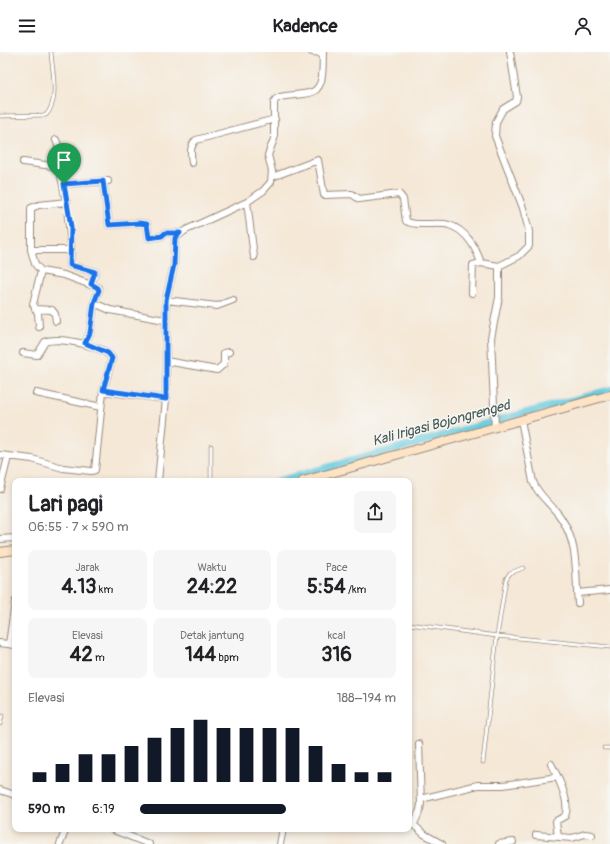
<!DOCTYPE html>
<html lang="id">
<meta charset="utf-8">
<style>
:root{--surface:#fff;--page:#f6f6f6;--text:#202124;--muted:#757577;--accent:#111827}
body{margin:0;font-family:Pangolin,sans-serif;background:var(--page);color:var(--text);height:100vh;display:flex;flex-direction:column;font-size:15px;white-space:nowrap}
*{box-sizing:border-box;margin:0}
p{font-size:13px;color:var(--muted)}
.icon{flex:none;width:22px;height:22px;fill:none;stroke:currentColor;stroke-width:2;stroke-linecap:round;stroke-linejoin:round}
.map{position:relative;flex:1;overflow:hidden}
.panel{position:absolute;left:12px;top:426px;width:400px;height:354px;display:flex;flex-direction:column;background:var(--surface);border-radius:8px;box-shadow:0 2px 6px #0003}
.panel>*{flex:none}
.pin{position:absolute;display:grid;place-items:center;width:34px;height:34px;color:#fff;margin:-41px -17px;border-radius:50% 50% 50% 0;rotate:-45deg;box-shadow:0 0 4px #0007}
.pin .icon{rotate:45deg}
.round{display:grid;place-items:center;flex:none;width:42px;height:42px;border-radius:8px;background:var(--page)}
.overview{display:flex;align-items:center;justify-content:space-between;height:68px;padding:0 16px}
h1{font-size:22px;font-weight:800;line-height:30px}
.metrics{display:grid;grid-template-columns:repeat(3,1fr);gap:6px;height:68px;padding:4px 16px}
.metrics div{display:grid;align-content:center;border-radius:8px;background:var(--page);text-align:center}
.metrics b{font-size:20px;font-weight:800}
.metrics small{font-size:11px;font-weight:400}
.metrics p{font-size:11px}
.chart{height:112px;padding:8px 16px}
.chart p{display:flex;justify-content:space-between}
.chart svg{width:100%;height:72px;margin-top:4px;stroke:var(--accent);stroke-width:6}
ul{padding:0 16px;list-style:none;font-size:13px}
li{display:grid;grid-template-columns:64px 48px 1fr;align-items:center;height:30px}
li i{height:10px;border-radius:5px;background:var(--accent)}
header{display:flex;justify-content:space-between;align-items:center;height:52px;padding:0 16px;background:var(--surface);font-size:18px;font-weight:800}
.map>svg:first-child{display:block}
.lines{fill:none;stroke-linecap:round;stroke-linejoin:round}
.canal{stroke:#61c8dd;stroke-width:8}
.lane-casing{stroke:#98897a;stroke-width:4.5}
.street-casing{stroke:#98897a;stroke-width:8}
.secondary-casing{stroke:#98897a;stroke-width:10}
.lane{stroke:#fff;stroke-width:3}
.street{stroke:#fff;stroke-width:6}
.secondary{stroke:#fee4c6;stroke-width:8}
.route-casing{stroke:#fff;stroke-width:8}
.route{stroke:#1a73e8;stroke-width:5}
.labels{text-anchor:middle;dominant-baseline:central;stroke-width:3;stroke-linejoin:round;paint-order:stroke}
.water-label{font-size:14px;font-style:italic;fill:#465957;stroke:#f6f6f2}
</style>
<header><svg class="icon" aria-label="menu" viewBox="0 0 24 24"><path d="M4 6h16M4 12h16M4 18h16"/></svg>Kadence<svg class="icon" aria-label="person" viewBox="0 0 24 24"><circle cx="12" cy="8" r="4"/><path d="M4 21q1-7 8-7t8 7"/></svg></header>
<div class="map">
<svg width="610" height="792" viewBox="0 0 610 792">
<rect width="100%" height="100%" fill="#f6f6f2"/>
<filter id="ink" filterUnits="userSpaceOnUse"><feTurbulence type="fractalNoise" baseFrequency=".025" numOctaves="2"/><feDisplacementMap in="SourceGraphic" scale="8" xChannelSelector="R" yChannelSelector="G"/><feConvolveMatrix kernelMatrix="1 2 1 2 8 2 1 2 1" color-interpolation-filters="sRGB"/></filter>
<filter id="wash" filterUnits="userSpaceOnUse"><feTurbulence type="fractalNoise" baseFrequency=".012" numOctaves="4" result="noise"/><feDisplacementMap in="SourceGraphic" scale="16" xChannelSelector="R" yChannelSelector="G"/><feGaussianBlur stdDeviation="0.9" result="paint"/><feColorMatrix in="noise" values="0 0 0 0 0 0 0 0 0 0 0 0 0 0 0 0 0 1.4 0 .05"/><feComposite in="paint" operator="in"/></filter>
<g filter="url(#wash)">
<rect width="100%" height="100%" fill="#f5e8d7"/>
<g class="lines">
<!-- canal -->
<path class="canal" d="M279 429 610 338"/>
</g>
</g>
<g filter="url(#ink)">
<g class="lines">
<!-- lane casing -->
<g class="lane-casing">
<path id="lane" d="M0 64 46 63C60 48 52 19 51 0
M211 429V394
M409 572 497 584 610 595
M0 672 2 664
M604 696H610
M483 710 497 584 506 527 510 521 523 516"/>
</g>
<!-- street casing -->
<g class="street-casing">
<path id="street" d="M312 0 323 1
M23 110 60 115
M192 111C191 102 189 95 196 88L275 67
M272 125 318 108 324 143 352 142 359 147 399 142 403 147 406 169C412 173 420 172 427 172 434 172 443 171 449 173 466 178 476 196 481 211
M103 129 109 173 139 171 147 172 149 186 162 184 165 181H180
M64 132 108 129
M67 150 39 153 31 156V198L35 212 41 219 64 223 91 233
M247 150 254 205
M71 195 70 213 95 220 91 233 98 235 99 238 94 251 90 281 85 291
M31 198H69L71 195C69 171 67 148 61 125 58 113 62 99 56 88
M472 241 473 213 481 211 499 214 519 204 529 194V179L523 156 495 84 496 70 503 57 516 49 517 45 510 0
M166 248 217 254 233 248
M94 251 110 258 165 268
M35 257 52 258 55 262 56 269
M39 275 38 261 33 252 41 219
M166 309 217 318 224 312V301L229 300
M103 339 166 347
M36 341 101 355
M521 368 533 430C540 446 552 452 561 466 579 493 575 521 578 551
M495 376 491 286 499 245V214
M0 403 32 407 63 416 91 419 95 418 103 339 112 306C105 294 58 284 45 290L37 303 23 301
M158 429 166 347V248L174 213 175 186 186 178 247 150 263 139 271 130 272 119 268 103 274 87V50L276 47 280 45C290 43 299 43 309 41 326 38 322 13 323 0
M0 437 8 405
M0 487 15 486
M577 541 610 538
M0 591 15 593
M9 592 15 550
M551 712C557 723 571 751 565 764L556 769 558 785
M0 738 15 743
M421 747 478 733H503L558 725
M409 769 424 782 442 792
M414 772 420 758 421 752 419 692
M111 777 149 792
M536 783 572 786 585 782 592 783
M60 792 66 777
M280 792 283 777
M499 792 513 790"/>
</g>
<!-- secondary casing -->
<g class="secondary-casing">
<path id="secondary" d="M303 429 610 343
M0 500 15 498"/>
</g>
<!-- lane -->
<use href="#lane" class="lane"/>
<!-- street -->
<use href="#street" class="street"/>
<!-- secondary -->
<use href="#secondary" class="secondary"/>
</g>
</g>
<g class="lines" filter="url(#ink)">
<!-- route casing -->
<g class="route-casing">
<path id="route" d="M103 129 109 173 139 171 147 172 149 186 162 184 165 181H180L175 186 174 213 166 248V347L103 338 112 306 108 301 85 291 90 281 94 251 99 238 98 236 91 232 95 220 70 213 71 175 64 132Z"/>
</g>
<!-- route -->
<use href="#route" class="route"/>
</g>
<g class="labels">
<!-- water labels -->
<g class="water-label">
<text transform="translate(441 371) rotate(-15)">Kali Irigasi Bojongrenged</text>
</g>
</g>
</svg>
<div class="pin" style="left:64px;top:132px;background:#1e9e55"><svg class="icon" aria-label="arrive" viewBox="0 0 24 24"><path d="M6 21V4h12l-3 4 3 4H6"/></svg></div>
<section class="panel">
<div class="overview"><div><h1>Lari pagi</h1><p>06:55 · 7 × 590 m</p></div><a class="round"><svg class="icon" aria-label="share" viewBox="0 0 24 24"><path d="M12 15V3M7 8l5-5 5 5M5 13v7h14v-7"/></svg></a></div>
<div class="metrics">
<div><p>Jarak</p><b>4.13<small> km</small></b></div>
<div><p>Waktu</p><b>24:22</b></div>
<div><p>Pace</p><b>5:54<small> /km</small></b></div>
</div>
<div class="metrics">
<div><p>Elevasi</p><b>42<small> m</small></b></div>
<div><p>Detak jantung</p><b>144<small> bpm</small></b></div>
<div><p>kcal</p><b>316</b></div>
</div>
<div class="chart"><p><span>Elevasi</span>188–194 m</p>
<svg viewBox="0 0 160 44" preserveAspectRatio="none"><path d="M5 44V38M15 44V33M25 44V27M35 44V27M45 44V22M55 44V17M65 44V11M75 44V6M85 44V11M95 44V11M105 44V11M115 44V11M125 44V22M135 44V33M145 44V38M155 44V38"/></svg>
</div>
<ul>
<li><b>590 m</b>6:19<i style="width:57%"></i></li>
</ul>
</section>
</div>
